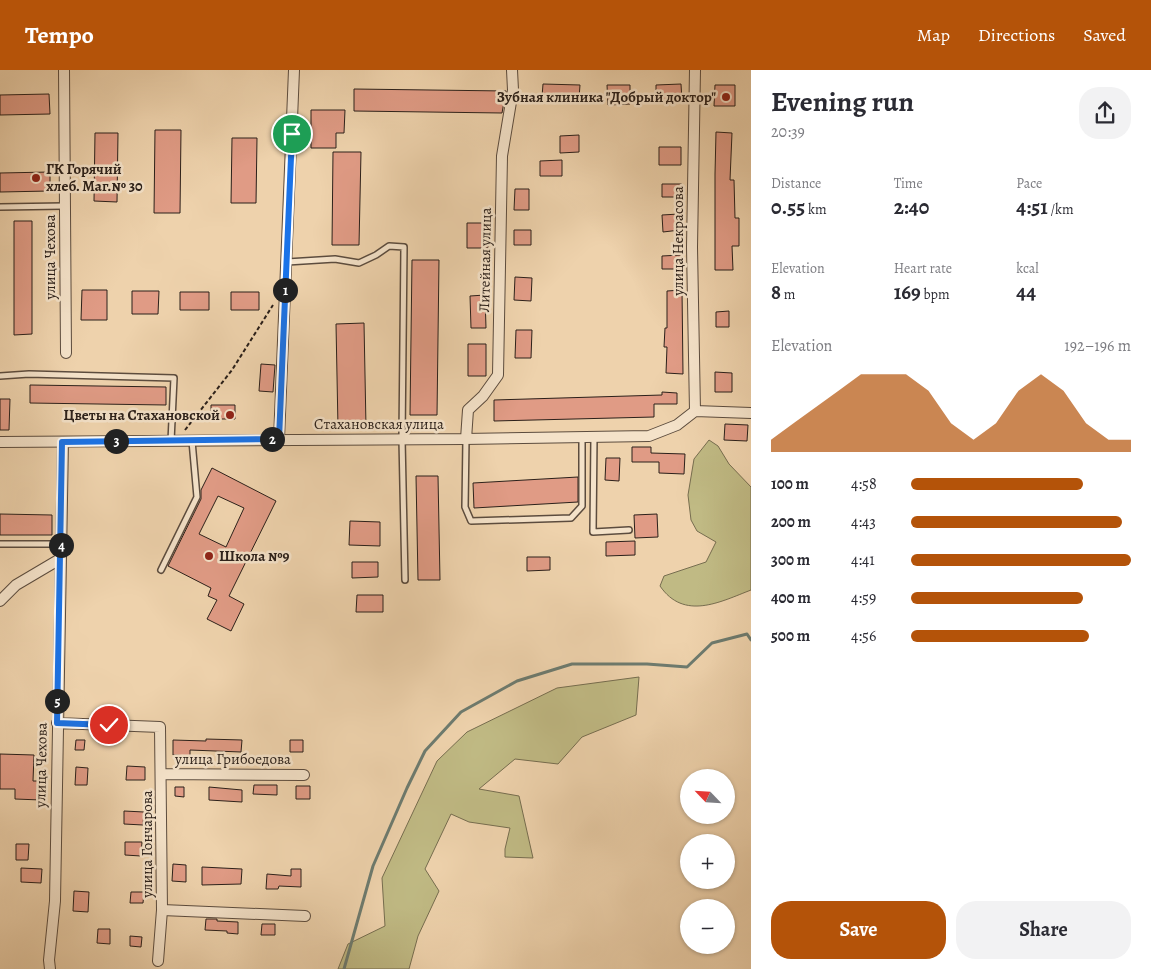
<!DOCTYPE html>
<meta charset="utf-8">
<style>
:root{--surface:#fff;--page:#f2f2f3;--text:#2b2b33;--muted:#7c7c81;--accent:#b45309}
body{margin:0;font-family:Alegreya,serif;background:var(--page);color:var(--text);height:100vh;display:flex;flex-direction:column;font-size:19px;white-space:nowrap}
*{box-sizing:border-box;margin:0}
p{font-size:16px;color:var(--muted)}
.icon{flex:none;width:28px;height:28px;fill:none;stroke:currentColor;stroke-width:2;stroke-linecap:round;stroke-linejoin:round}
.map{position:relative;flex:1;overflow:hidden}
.drawer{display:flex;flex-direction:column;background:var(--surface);width:400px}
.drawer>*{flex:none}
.needle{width:32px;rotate:295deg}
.buttons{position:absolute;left:680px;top:699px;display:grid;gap:10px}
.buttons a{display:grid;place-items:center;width:55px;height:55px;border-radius:50%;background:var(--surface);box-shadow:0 1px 4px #0004;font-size:25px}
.pin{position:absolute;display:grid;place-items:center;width:42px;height:42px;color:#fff;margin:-21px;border:2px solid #fff;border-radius:50%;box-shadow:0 1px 5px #0007}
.km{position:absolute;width:25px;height:25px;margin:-12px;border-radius:50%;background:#222;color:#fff;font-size:14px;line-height:25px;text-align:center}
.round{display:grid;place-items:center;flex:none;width:52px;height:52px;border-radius:20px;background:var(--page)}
.head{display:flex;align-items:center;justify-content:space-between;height:85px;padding:0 20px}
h1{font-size:28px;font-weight:700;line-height:38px}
.stats{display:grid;grid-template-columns:repeat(3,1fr);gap:8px;height:85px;padding:5px 20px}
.stats div{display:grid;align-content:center}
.stats b{font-size:21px;font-weight:700}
.stats small{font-size:14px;font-weight:400}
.stats p{font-size:14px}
.chart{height:140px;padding:10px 20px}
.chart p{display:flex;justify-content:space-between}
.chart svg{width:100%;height:90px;margin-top:5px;fill:var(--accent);opacity:.7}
.cta{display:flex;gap:10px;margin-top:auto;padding:10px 20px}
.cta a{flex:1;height:58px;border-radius:20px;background:var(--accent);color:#fff;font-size:20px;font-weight:700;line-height:58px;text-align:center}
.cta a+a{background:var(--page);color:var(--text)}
ul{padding:0 20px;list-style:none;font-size:16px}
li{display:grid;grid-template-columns:80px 60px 1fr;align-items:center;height:38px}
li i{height:12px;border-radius:6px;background:var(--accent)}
header{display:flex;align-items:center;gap:30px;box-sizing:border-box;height:70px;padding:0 25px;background:var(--accent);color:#fff}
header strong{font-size:24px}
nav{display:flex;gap:28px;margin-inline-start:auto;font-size:18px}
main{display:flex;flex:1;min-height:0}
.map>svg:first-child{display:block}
.green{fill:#c0ba84;stroke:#766d4f}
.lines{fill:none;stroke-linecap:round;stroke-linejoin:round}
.stream{stroke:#6d7b6f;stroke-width:3}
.building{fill:#e09b85;stroke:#2b201a;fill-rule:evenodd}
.service-casing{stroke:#5c4c3e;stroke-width:8}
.minor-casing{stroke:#5c4c3e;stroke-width:12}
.path{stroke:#2b201a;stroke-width:2;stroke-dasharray:4 2.5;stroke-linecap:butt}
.service{stroke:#f4e2c9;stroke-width:5}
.minor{stroke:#f4e2c9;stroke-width:10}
.route-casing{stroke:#fff;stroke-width:10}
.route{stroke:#1a73e8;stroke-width:6}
.poi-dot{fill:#8f2418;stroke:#f4e2c9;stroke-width:2}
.labels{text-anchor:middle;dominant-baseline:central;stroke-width:5;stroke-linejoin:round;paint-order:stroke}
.poi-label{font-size:15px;font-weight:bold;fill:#2b201a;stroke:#f4e2c9;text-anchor:end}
.street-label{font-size:15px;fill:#2b201a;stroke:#f4e2c9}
</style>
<header>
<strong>Tempo</strong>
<nav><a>Map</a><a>Directions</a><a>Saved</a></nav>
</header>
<main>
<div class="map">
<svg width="751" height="899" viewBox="0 0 751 899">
<rect width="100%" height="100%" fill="#eed2ac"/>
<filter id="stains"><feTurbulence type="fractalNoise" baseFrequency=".004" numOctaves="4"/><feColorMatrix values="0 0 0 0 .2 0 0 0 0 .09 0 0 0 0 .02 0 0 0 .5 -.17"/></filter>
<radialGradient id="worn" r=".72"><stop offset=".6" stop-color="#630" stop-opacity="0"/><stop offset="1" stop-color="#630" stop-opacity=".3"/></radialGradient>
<!-- green -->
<path class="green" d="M709 370 718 376 729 394 751 417V520C720 532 684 551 660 516L664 506 706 492 716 472 697 461 691 450 688 425 694 389Z
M639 607 636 645 582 667 558 694 515 689 479 719 519 726 533 788 505 787V779L510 758 469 752 451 744 425 799 439 821 418 866 409 899H338L348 874 385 856 382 808 437 691 467 662 557 618Z"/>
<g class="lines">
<!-- stream -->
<path class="stream" d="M344 899 373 796 407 718 425 681 461 642 517 611 572 594H647L687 597 712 573 747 564 751 570"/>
</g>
<!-- building -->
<path class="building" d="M543 14 580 15 579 28 542 27Z
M681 14 682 31 656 32V15Z
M607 15H630V34L608 35Z
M715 15H735V36H714Z
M354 19 506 21 502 43 354 41Z
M49 24 50 44 0 45V25Z
M311 40H345L344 63H336V78H311Z
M155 60H181L180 143H154Z
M716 62 732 63 730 110H734L735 148H739V176H732L733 200H715V104Z
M95 63H118L117 132 94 131Z
M579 65V82L560 83V66Z
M232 68H257L256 133H231Z
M659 77H681V95H659Z
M333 82H361L359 175H332Z
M562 90V106H540V91Z
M50 102V121L0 122V103Z
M662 114H682V127H662Z
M515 119H529V140H514Z
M679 144 680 160 663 162 662 145Z
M14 151H32V264L14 265Z
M467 153H488V178H467Z
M514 160H531V175H514Z
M681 185 682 199H662V186Z
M412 190H439L437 345H410Z
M515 207 532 208 531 231 514 230Z
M82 220H107V250H81Z
M682 220 683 304 666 303 667 277H664L665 258H667V221Z
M132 221H159L158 244H132Z
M180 222H209V240H180Z
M231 222H259V240H231Z
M485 225 486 258H471L470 226Z
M729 241V257H716V242Z
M364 253 366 357 338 358 336 254Z
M516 260H532L531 288H515Z
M468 274H486V306H468Z
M261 294 275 295 273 322 259 321Z
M715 302 732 303V322H715Z
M30 315 166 317V335L30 333Z
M662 322 677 323V334H654V347L494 351V330L662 325Z
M0 329H10L9 360H0Z
M211 335H235V349H211Z
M725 354 748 355 747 371 724 370Z
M632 377H651V383L685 384 684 404 659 403V392H632Z
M606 388H620L619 411 605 410Z
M212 398 276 431 229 526 244 534 231 561 207 549 217 530 208 526 211 518 168 496 201 429V420ZM218 426 244 438 226 477 199 464Z
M416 406H438L440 510H418Z
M578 407V432L474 438 473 413Z
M0 444 52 445V465H0Z
M657 444 658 467 635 468 634 445Z
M350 451 380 452V476L349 475Z
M635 471V485L606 486V472Z
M527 487H550V500L527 501Z
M352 492H378V507L352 508Z
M357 525H383V542H356Z
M206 669 242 670 241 682 190 680V686L173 685V670L206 671Z
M76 670H85L84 680H75Z
M290 670H303V682H290Z
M0 684 34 685 33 711H42L41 730 15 729V719H0Z
M127 696 145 697V710H126Z
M76 697 88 698 87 715H75Z
M254 715H277V725L253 724Z
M296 716H310V729H296Z
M175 717H184V727L175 726Z
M209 717 242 720V732L209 730Z
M124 741 144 742 143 755 124 754Z
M125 772H142L141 786 125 785Z
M16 774H29L28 790H16Z
M173 794 186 795V812L172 811Z
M202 797 242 799 241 814 202 815Z
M21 798 42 799 41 813 21 812Z
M291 799H301V817L279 816 278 819H266L267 804 291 806Z
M74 821 89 822 88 842 73 841Z
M131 822H144L143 833H130Z
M206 849H217V851L238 852V864L227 863V861L205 860Z
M262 854H275V865H261Z
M98 859H110V874L97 873Z
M130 866 142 867 141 877 130 876Z"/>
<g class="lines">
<!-- service casing -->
<g class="service-casing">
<path id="service" d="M0 137 64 136
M287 192 335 189 359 193 376 185 389 176 404 177 402 369 405 510
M0 306 29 304 174 308 171 371
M594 367 593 462 629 460
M466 369 465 437 471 451 571 448 582 436V367
M0 474H61
M161 500 197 427 192 371"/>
</g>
<!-- minor casing -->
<g class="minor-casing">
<path id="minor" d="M64 0 66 283
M695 341 692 177 695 0
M279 369 294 0
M466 369 468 340 483 326 498 305 502 86 513 20 512 0
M0 372 464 369 649 366 677 355 695 341 751 343
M0 531 16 515 60 489
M57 653 160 657 162 840 158 891
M162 704 304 705
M162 840 305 846
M50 899 49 890 55 831 63 372"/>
</g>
<!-- path -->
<path class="path" d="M185 360 232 300 273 235"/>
<!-- service -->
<use href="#service" class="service"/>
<!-- minor -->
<use href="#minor" class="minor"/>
</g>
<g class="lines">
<!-- route casing -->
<g class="route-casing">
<path id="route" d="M109 655 57 653 62 372 279 369 292 64"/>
</g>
<!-- route -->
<use href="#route" class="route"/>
</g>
<!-- markers -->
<g class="poi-dot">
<circle cx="726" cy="27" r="5"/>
<circle cx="36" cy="108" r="5"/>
<circle cx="230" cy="345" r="5"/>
<circle cx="209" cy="486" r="5"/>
</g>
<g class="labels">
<!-- poi labels -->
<g class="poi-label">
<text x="716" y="27">Зубная клиника "Добрый доктор"</text>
<text x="46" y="99" text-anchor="start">ГК Горячий<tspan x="46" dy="17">хлеб. Маг.№ 30</tspan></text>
<text x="220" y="345">Цветы на Стахановской</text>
<text x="219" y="486" text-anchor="start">Школа №9</text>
</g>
<!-- street labels -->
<g class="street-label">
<text transform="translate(678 171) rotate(-90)">улица Некрасова</text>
<text transform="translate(50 187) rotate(-90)">улица Чехова</text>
<text transform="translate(485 190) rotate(-89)">Литейная улица</text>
<text x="379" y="354">Стахановская улица</text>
<text x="233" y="689">улица Грибоедова</text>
<text transform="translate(41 695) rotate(-89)">улица Чехова</text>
<text transform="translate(147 774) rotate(-90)">улица Гончарова</text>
</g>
</g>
<rect width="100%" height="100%" filter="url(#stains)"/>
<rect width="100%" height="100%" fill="url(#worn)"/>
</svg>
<div class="buttons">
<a><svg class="needle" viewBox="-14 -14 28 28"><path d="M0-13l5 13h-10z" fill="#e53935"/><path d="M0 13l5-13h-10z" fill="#7c7c81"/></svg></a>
<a>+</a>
<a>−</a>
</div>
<div class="pin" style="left:292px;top:64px;background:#1e9e55"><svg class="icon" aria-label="arrive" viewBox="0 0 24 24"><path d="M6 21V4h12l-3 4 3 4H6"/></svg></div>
<div class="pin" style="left:109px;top:655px;background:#d93025"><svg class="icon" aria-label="check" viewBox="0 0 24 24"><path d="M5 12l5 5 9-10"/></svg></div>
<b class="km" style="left:285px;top:220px">1</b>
<b class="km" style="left:272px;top:369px">2</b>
<b class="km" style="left:116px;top:371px">3</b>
<b class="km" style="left:61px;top:475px">4</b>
<b class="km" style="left:57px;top:631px">5</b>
</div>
<section class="drawer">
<div class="head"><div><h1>Evening run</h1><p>20:39</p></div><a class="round"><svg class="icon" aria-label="share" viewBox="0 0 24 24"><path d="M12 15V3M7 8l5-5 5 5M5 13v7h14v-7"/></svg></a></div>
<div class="stats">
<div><p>Distance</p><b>0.55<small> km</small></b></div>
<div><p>Time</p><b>2:40</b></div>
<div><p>Pace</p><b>4:51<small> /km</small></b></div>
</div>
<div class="stats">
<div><p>Elevation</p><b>8<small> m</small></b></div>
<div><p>Heart rate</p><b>169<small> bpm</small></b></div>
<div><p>kcal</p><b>44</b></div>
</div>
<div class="chart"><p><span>Elevation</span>192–196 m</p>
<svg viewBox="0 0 160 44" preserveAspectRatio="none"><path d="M0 44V38L10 30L20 22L30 14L40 6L50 6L60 6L70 14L80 30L90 38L100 30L110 14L120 6L130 14L140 30L150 38L160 38V44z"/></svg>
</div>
<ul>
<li><b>100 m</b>4:58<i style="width:78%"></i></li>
<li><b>200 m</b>4:43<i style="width:96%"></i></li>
<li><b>300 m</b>4:41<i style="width:100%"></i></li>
<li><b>400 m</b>4:59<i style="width:78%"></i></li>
<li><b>500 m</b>4:56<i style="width:81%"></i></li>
</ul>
<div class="cta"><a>Save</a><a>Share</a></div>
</section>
</main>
